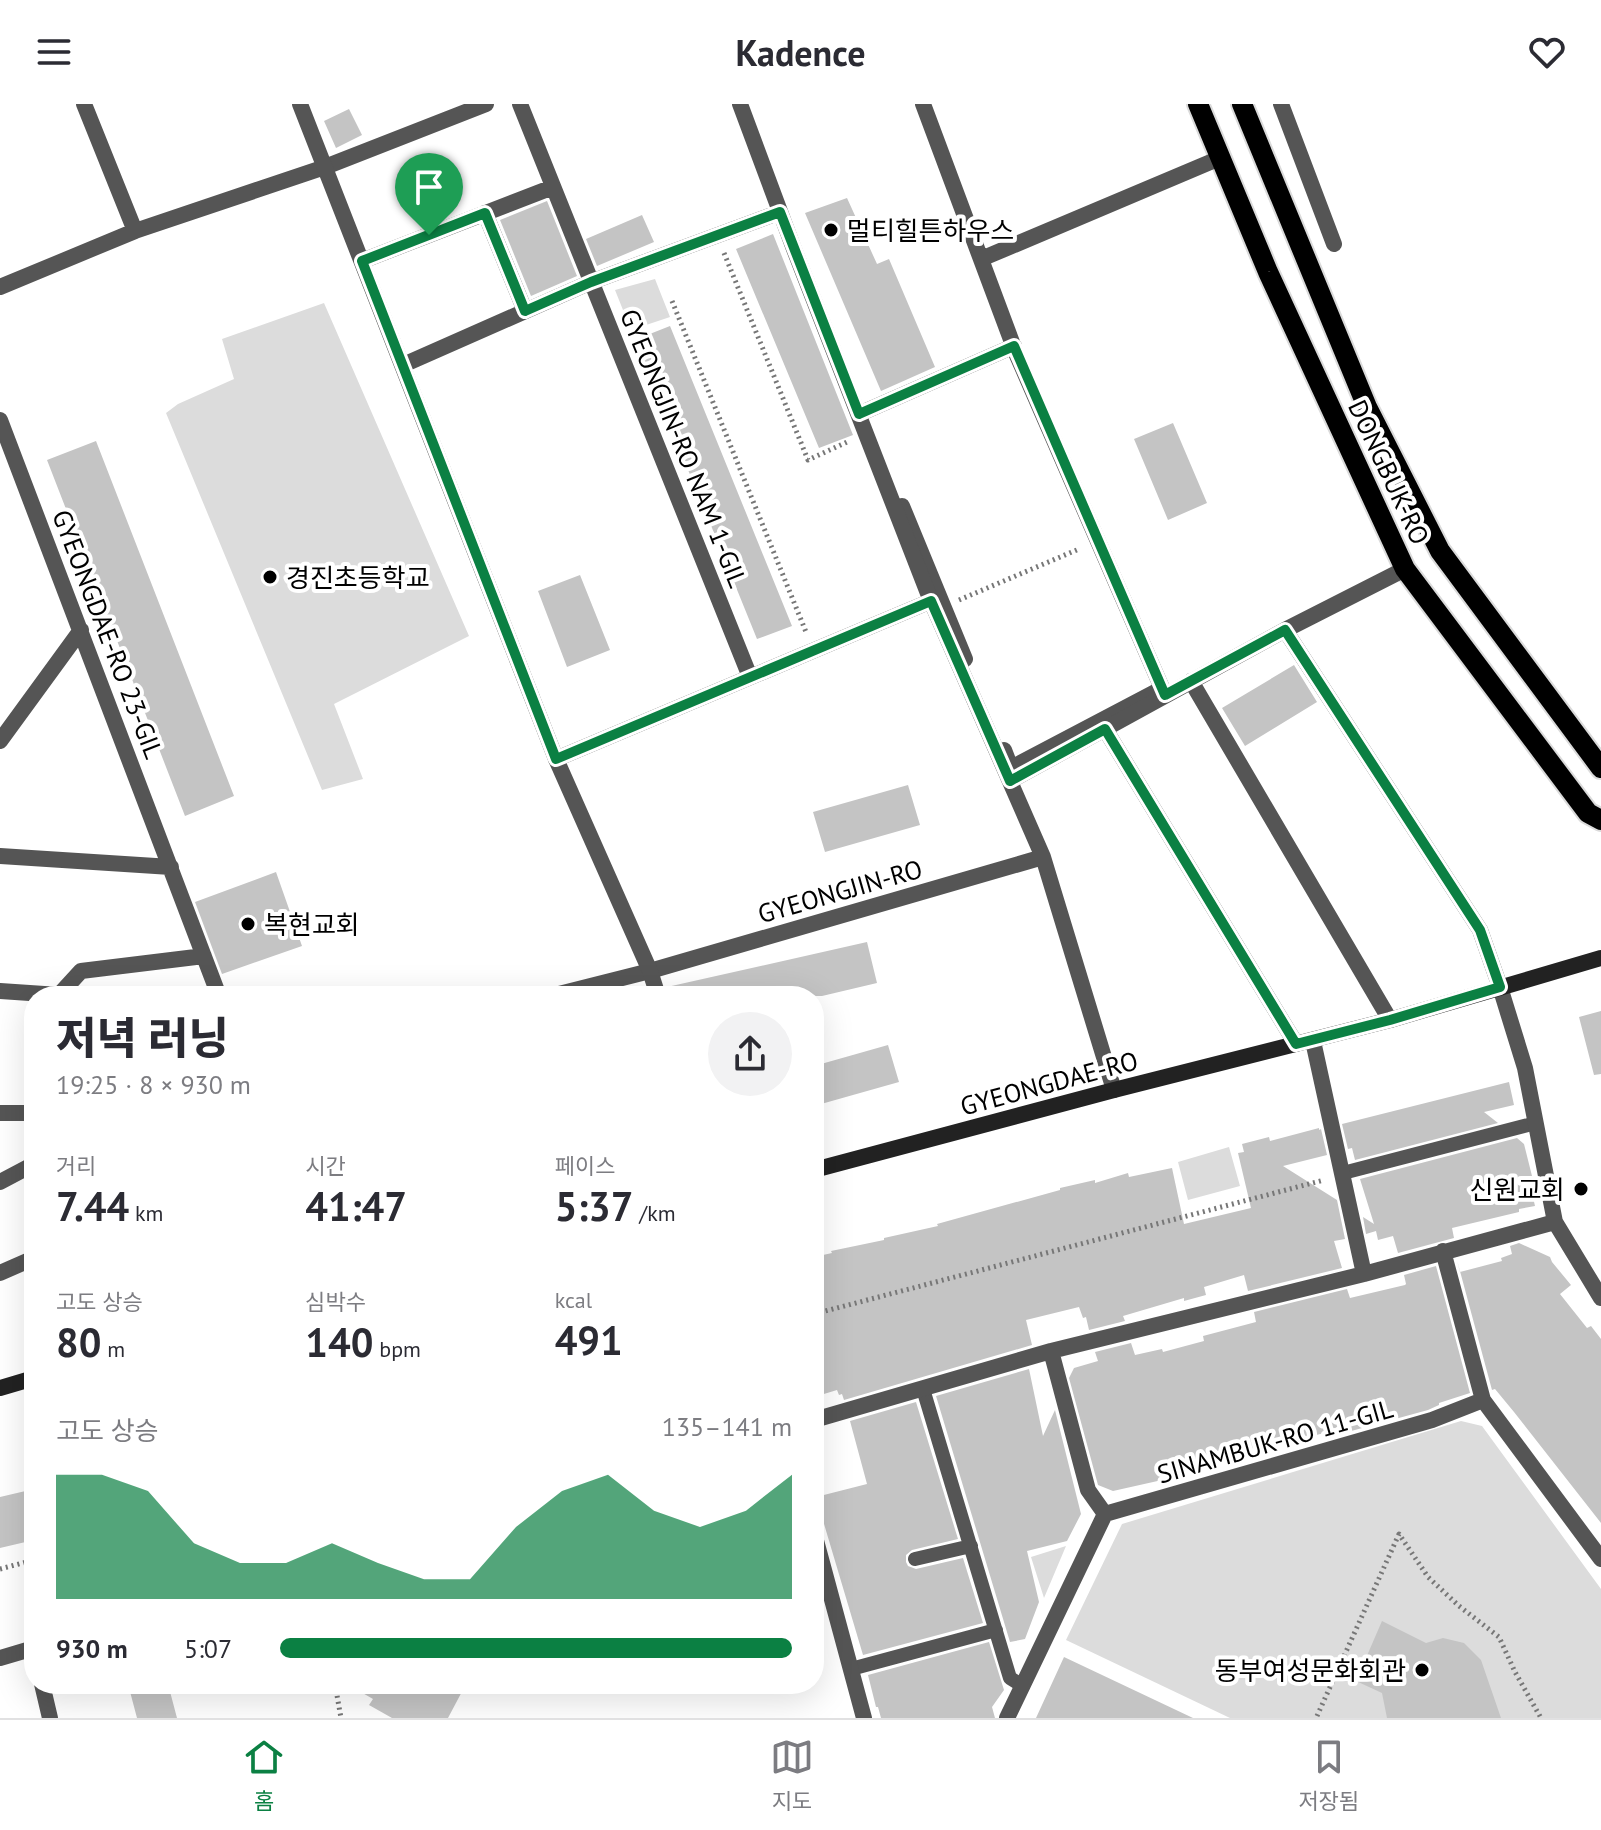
<!DOCTYPE html>
<html lang="ko">
<meta charset="utf-8">
<style>
:root{--surface:#fff;--page:#f2f2f3;--text:#2b2b33;--muted:#7c7c81;--line:#e1e1e2;--accent:#0b8043}
body{margin:0;font-family:"PT Sans","Noto Sans KR",sans-serif;background:var(--page);color:var(--text);height:100vh;display:flex;flex-direction:column;font-size:30px;white-space:nowrap}
*{box-sizing:border-box;margin:0}
p{font-size:26px;color:var(--muted)}
.icon{flex:none;width:44px;height:44px;fill:none;stroke:currentColor;stroke-width:2;stroke-linecap:round;stroke-linejoin:round}
.map{position:relative;flex:1;overflow:hidden}
.sheet{position:absolute;left:24px;top:882px;width:800px;height:708px;display:flex;flex-direction:column;background:var(--surface);border-radius:32px;box-shadow:0 8px 32px #0002}
.sheet>*{flex:none}
.pin{position:absolute;display:grid;place-items:center;width:68px;height:68px;color:#fff;margin:-82px -34px;border-radius:50% 50% 50% 0;rotate:-45deg;box-shadow:0 0 8px #0007}
.pin .icon{rotate:45deg}
.round{display:grid;place-items:center;flex:none;width:84px;height:84px;border-radius:42px;background:var(--page)}
.headline{display:flex;align-items:center;justify-content:space-between;height:136px;padding:0 32px}
h1{font-size:44px;font-weight:800;line-height:60px}
.stats{display:grid;grid-template-columns:repeat(3,1fr);gap:12px;height:136px;padding:8px 32px}
.stats div{display:grid;align-content:center}
.stats b{font-size:40px;font-weight:800}
.stats small{font-size:22px;font-weight:400}
.stats p{font-size:22px}
.chart{height:224px;padding:16px 32px}
.chart p{display:flex;justify-content:space-between}
.chart svg{width:100%;height:144px;margin-top:8px;fill:var(--accent);opacity:.7}
ul{padding:0 32px;list-style:none;font-size:26px}
li{display:grid;grid-template-columns:128px 96px 1fr;align-items:center;height:60px}
li i{height:20px;border-radius:10px;background:var(--accent)}
header{display:flex;justify-content:space-between;align-items:center;height:104px;padding:0 32px;background:var(--surface);font-size:36px;font-weight:800}
.dock{display:flex;justify-content:space-around;align-items:center;height:112px;border-top:2px solid var(--line);background:var(--surface);font-size:22px;color:var(--muted)}
.dock a{display:grid;justify-items:center;gap:4px}
.dock .on{color:var(--accent)}
.map>svg:first-child{display:block}
.green{fill:#dcdcdc}
.building{fill:#c4c4c4}
.lines{fill:none;stroke-linecap:round;stroke-linejoin:round}
.primary-casing{stroke:#dbdbdb;stroke-width:24}
.path{stroke:#777;stroke-width:5;stroke-dasharray:2 4;stroke-linecap:butt}
.service{stroke:#555;stroke-width:14}
.pedestrian{stroke:#555;stroke-width:16}
.minor{stroke:#555;stroke-width:16}
.tertiary{stroke:#555;stroke-width:16}
.secondary{stroke:#222;stroke-width:16}
.primary{stroke:#000;stroke-width:20}
.route-casing{stroke:#fff;stroke-width:16}
.route{stroke:#0b8043;stroke-width:10}
.poi-dot{fill:#000;stroke:#fff;stroke-width:3}
.labels{text-anchor:middle;dominant-baseline:central;stroke-width:8;stroke-linejoin:round;paint-order:stroke}
.poi-label{font-size:26px;fill:#000;stroke:#fff;text-anchor:start}
.street-label{font-size:26px;fill:#000;stroke:#fff}
</style>
<header><svg class="icon" aria-label="menu" viewBox="0 0 24 24"><path d="M4 6h16M4 12h16M4 18h16"/></svg>Kadence<svg class="icon" aria-label="heart" viewBox="0 0 24 24"><path d="M12 20l-8-8c-3-5 5-10 8-4 3-6 11-1 8 4z"/></svg></header>
<div class="map">
<svg width="1601" height="1614" viewBox="0 0 1601 1614">
<rect width="100%" height="100%" fill="#fff"/>
<!-- green -->
<path class="green" d="M655 175 670 213 631 226 615 186Z
M324 199 469 532 334 600 363 675 322 686 166 309 178 300 234 275 222 235Z
M1229 1043 1240 1082 1188 1096 1178 1058Z
M1461 1317 1482 1322 1601 1485V1614H1230L1066 1536 1122 1420Z
M1066 1442 1044 1494 1031 1453Z"/>
<!-- building -->
<path class="building" d="M349 5 362 31 336 44 324 17Z
M847 94 877 160 889 155 935 263 881 287 805 109Z
M547 97 577 172 531 192 500 116Z
M642 111 654 138 597 162 586 135Z
M773 130 853 331 819 344 736 145Z
M670 222 792 522 757 535 695 382 632 237Z
M1173 319 1207 399 1168 416 1134 335Z
M96 337 234 692 185 712 47 356Z
M580 471 610 546 567 563 538 487Z
M1294 561 1317 598 1245 642 1222 604Z
M908 681 920 721 825 748 813 708Z
M276 768 302 842 222 870 195 798Z
M867 838 877 879 822 892H669L667 883Z
M1601 907V970L1594 971 1579 913Z
M888 941 899 978 814 1002V962Z
M1509 978 1514 1001 1484 1008 1498 1019 1355 1056 1352 1044 1348 1045 1342 1020Z
M1319 1024V1026L1321 1025 1327 1051 1283 1062 1337 1096 1345 1135 1334 1137 1342 1164 1248 1187 1244 1171 1204 1183 1206 1191 1184 1197V1194L1123 1212 1125 1217 1089 1226 1086 1213 1083 1214 1079 1203 1026 1216 1032 1241 844 1296 842 1290 839 1291 837 1286 814 1293V1153L832 1149 831 1147 884 1136V1134L938 1122 937 1120 1060 1086V1084L1095 1076V1079L1128 1069 1129 1073 1172 1064 1184 1120 1251 1104 1238 1049 1244 1048 1242 1040 1269 1033 1270 1037Z
M1517 1034 1524 1040 1532 1072H1528L1535 1102 1519 1105V1108L1452 1124 1454 1134 1398 1149 1393 1132 1378 1136 1376 1127 1366 1130 1363 1113 1374 1120 1360 1075Z
M1519 1139 1550 1153 1552 1158 1571 1181 1560 1190 1587 1224 1591 1222 1601 1235V1419L1514 1308 1495 1285 1492 1286 1457 1156 1460 1168 1502 1157 1501 1154 1512 1150 1510 1142Z
M1436 1162 1470 1289 1439 1299V1301L1428 1306 1333 1332 1332 1327 1289 1338V1335L1238 1348 1239 1351 1202 1361 1201 1359 1182 1363 1161 1371 1162 1376 1113 1387 1098 1381 1069 1274 1074 1264 1098 1257 1095 1248 1131 1239 1135 1251 1162 1245 1163 1248 1204 1237 1203 1232 1256 1218 1254 1208 1347 1185 1350 1194 1405 1181 1406 1180 1404 1171Z
M1029 1265 1043 1332 1055 1306 1081 1410 1067 1437 1027 1447 1039 1498 1025 1535 1010 1538 936 1292Z
M916 1298 958 1435 912 1446 906 1451V1458L908 1462 916 1465 963 1454 983 1519 863 1551 816 1393 867 1380 850 1317Z
M34 1385V1436L0 1444V1393Z
M1382 1517 1426 1539 1443 1534 1464 1539 1481 1556 1501 1614H1387L1382 1589 1356 1577Z
M989 1538 1004 1586 992 1603 995 1614H881L878 1603H876L868 1571Z
M1064 1553 1193 1614H1036Z
M128 1580H168L177 1614H137Z
M347 1580H466L448 1614H392L369 1601 373 1595Z"/>
<g class="lines">
<!-- primary casing -->
<g class="primary-casing">
<path id="primary" d="M1198 0 1268 168 1405 465 1588 709 1601 716
M1242 0 1367 303 1440 447 1601 664"/>
</g>
<!-- path -->
<path class="path" d="M724 149 808 356 847 338
M672 197 806 528
M959 496 1079 445
M814 1210 1324 1076
M0 1465 34 1456
M335 1580 341 1614
M1317 1612 1399 1430 1428 1473 1459 1502 1499 1533 1515 1568 1541 1614"/>
<!-- service -->
<path class="service" d="M1343 1069 1536 1019
M923 1285 1010 1574 1023 1582
M915 1455 971 1442
M851 1565 996 1526"/>
<!-- pedestrian -->
<path class="pedestrian" d="M902 402 965 555
M1004 646 1011 664 1159 586"/>
<!-- minor -->
<path class="minor" d="M84 0 135 127
M520 0 750 573
M740 0 794 145 931 497 1043 753 1114 986
M923 0 1016 249 1165 591
M1281 0 1334 140
M485 109 525 207
M981 155 1220 54
M362 157 553 83
M0 183 135 127 325 63 486 0
M403 261 591 178 780 108
M859 310 1014 242
M0 316 219 892
M1285 526 1480 826 1500 883 1525 964 1555 1118 1601 1194
M1191 577 1390 916
M1105 625 1296 940
M0 637 81 526
M556 655 931 497
M1010 677 1285 526 1405 465
M0 752 171 763
M0 887 59 891 81 867 204 852
M551 892 650 867 1043 753
M1313 937 1364 1170
M0 1009H34
M0 1078 34 1060
M1443 1147 1483 1296
M0 1169 34 1154
M1051 1247 1088 1386 1105 1410
M814 1316 1051 1247 1364 1170 1555 1118
M814 1429 864 1614
M0 1554 34 1544
M42 1580 50 1614
M1007 1614 1105 1410 1432 1316 1483 1296 1601 1455"/>
<!-- tertiary -->
<path class="tertiary" d="M300 0 556 655 650 867 658 892"/>
<!-- secondary -->
<path class="secondary" d="M814 1066 1114 986 1390 916 1601 854
M0 1284 34 1274"/>
<!-- primary -->
<use href="#primary" class="primary"/>
</g>
<g class="lines">
<!-- route casing -->
<g class="route-casing">
<path id="route" d="M780 108 859 310 1014 242 1165 591 1285 526 1480 826 1500 883 1390 916 1296 940 1105 625 1010 677 931 497 556 655 362 157 485 109 525 207 591 178Z"/>
</g>
<!-- route -->
<use href="#route" class="route"/>
</g>
<!-- markers -->
<g class="poi-dot">
<circle cx="831" cy="126" r="8"/>
<circle cx="270" cy="473" r="8"/>
<circle cx="248" cy="820" r="8"/>
<circle cx="1581" cy="1085" r="8"/>
<circle cx="1422" cy="1566" r="8"/>
</g>
<g class="labels">
<!-- poi labels -->
<g class="poi-label">
<text x="847" y="126">멀티힐튼하우스</text>
<text x="286" y="473">경진초등학교</text>
<text x="264" y="820">복현교회</text>
<text x="1565" y="1085" text-anchor="end">신원교회</text>
<text x="1406" y="1566" text-anchor="end">동부여성문화회관</text>
</g>
<!-- street labels -->
<g class="street-label">
<text transform="translate(684 344) rotate(68)">GYEONGJIN-RO NAM 1-GIL</text>
<text transform="translate(1389 368) rotate(65)">DONGBUK-RO</text>
<text transform="translate(108 530) rotate(69)">GYEONGDAE-RO 23-GIL</text>
<text transform="translate(840 787) rotate(-16)">GYEONGJIN-RO</text>
<text transform="translate(1049 979) rotate(-15)">GYEONGDAE-RO</text>
<text transform="translate(1275 1337) rotate(-16)">SINAMBUK-RO 11-GIL</text>
</g>
</g>
</svg>
<div class="pin" style="left:429px;top:131px;background:#1e9e55"><svg class="icon" aria-label="arrive" viewBox="0 0 24 24"><path d="M6 21V4h12l-3 4 3 4H6"/></svg></div>
<section class="sheet">
<div class="headline"><div><h1>저녁 러닝</h1><p>19:25 · 8 × 930 m</p></div><a class="round"><svg class="icon" aria-label="share" viewBox="0 0 24 24"><path d="M12 15V3M7 8l5-5 5 5M5 13v7h14v-7"/></svg></a></div>
<div class="stats">
<div><p>거리</p><b>7.44<small> km</small></b></div>
<div><p>시간</p><b>41:47</b></div>
<div><p>페이스</p><b>5:37<small> /km</small></b></div>
</div>
<div class="stats">
<div><p>고도 상승</p><b>80<small> m</small></b></div>
<div><p>심박수</p><b>140<small> bpm</small></b></div>
<div><p>kcal</p><b>491</b></div>
</div>
<div class="chart"><p><span>고도 상승</span>135–141 m</p>
<svg viewBox="0 0 160 44" preserveAspectRatio="none"><path d="M0 44V6L10 6L20 11L30 27L40 33L50 33L60 27L70 33L80 38L90 38L100 22L110 11L120 6L130 17L140 22L150 17L160 6V44z"/></svg>
</div>
<ul>
<li><b>930 m</b>5:07<i style="width:100%"></i></li>
</ul>
</section>
</div>
<nav class="dock">
<a class="on"><svg class="icon" aria-label="home" viewBox="0 0 24 24"><path d="M3 11l9-7 9 7M6 9v11h12V9"/></svg>홈</a>
<a><svg class="icon" aria-label="map" viewBox="0 0 24 24"><path d="M3 6l6-2 6 2 6-2v14l-6 2-6-2-6 2zM9 4v14M15 6v14"/></svg>지도</a>
<a><svg class="icon" aria-label="saved" viewBox="0 0 24 24"><path d="M7 4h10v16l-5-4-5 4z"/></svg>저장됨</a>
</nav>
